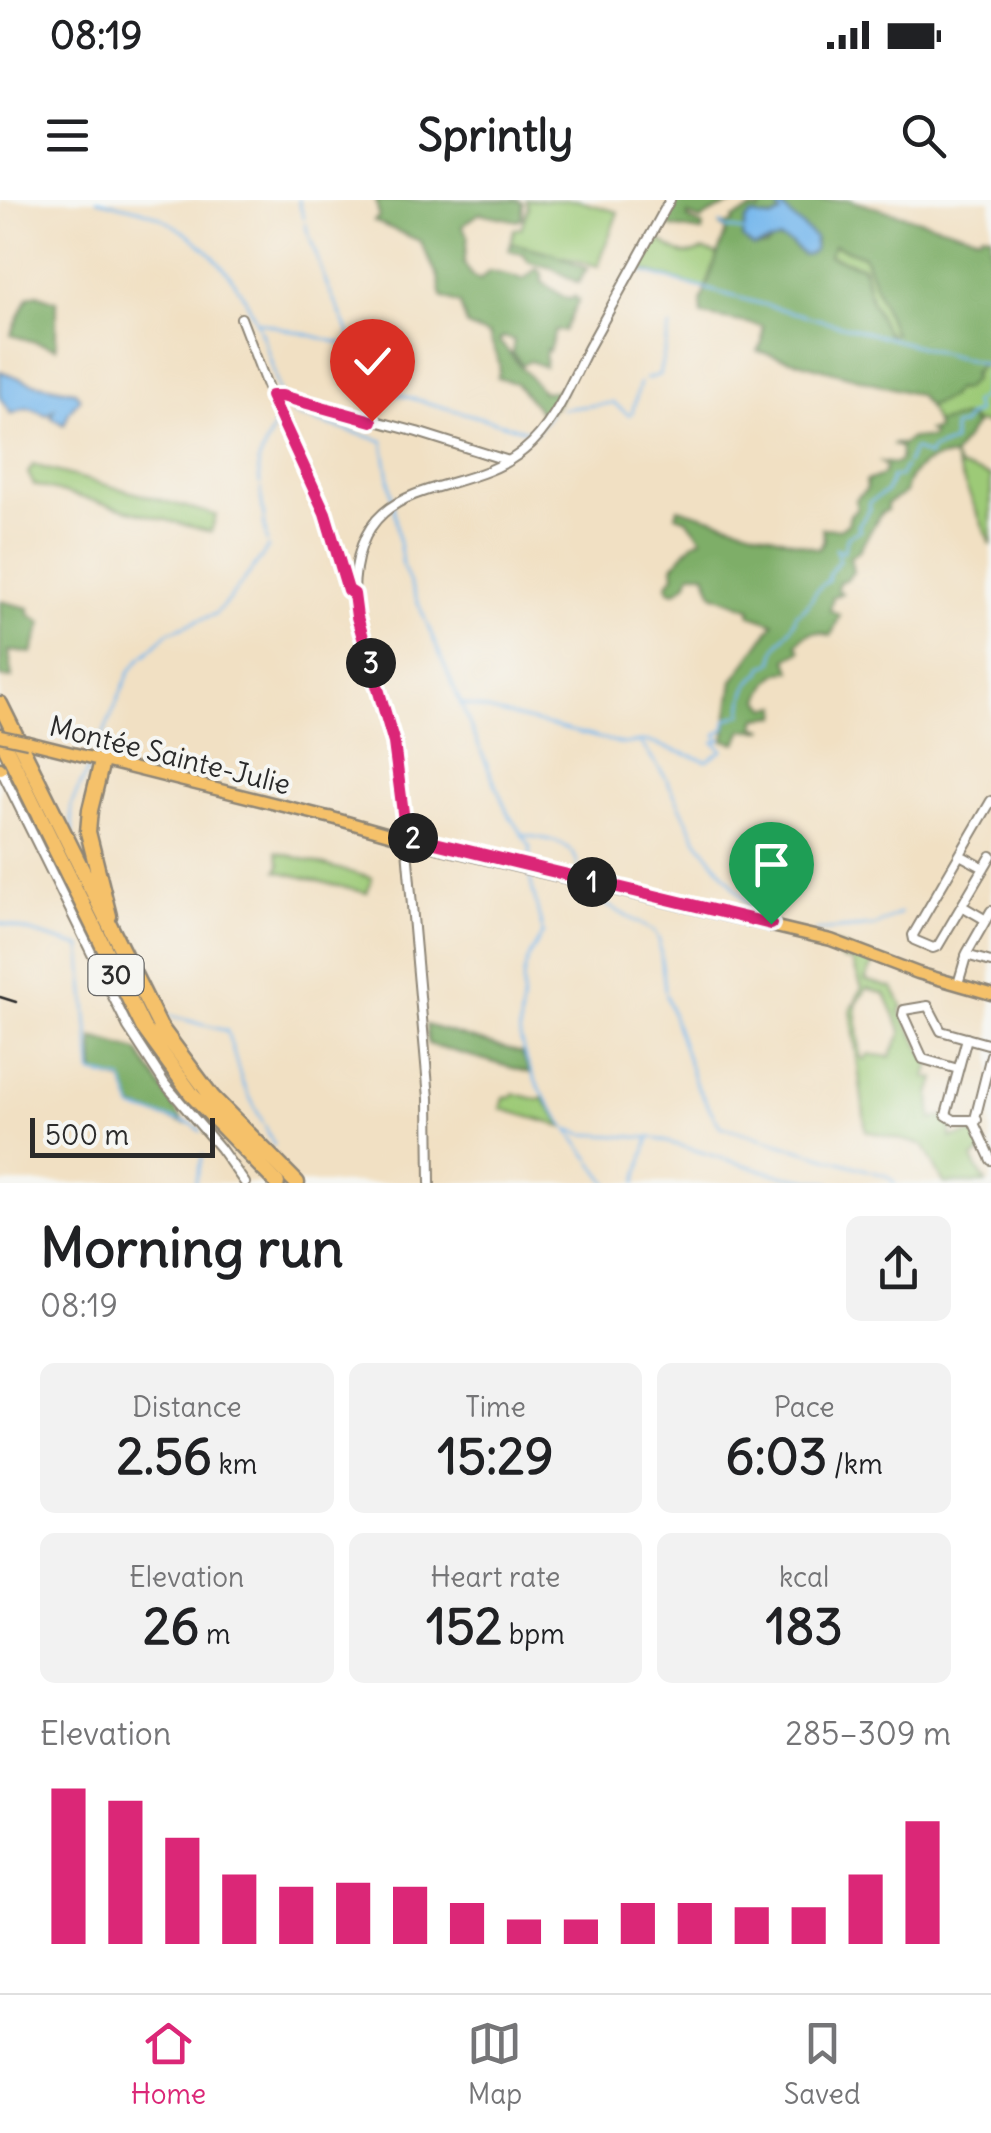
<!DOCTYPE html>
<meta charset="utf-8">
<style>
:root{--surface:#fff;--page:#f2f2f2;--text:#202124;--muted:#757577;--line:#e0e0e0;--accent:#db2777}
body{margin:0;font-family:Delius,sans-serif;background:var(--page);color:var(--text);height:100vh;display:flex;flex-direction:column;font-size:38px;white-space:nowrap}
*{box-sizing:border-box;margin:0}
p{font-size:32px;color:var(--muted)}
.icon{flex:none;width:55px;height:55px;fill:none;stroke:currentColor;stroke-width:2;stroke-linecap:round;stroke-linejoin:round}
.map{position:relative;height:983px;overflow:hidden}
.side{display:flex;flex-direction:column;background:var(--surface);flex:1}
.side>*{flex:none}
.scale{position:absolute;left:30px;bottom:25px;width:185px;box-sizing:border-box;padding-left:10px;border:5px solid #2b2b2b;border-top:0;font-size:28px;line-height:35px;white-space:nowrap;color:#2b2b2b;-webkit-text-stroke:8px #f6f6f2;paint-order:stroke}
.pin{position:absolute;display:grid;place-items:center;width:85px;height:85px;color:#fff;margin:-102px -42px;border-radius:50% 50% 50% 0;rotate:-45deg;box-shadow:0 0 10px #0007}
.pin .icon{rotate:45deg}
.km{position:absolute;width:50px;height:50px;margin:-25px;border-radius:50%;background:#222;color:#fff;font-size:28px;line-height:50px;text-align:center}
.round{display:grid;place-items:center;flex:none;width:105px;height:105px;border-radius:15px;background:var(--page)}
.overview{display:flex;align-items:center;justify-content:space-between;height:170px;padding:0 40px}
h1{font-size:55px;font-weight:800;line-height:75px}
.figures{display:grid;grid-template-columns:repeat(3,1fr);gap:15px;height:170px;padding:10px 40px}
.figures div{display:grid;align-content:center;border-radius:15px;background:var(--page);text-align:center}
.figures b{font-size:50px;font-weight:800}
.figures small{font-size:28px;font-weight:400}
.figures p{font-size:28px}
.chart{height:280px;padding:20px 40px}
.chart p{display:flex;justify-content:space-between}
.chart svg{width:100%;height:180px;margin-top:10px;stroke:var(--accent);stroke-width:6}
.status{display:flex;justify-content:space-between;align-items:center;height:70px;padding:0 50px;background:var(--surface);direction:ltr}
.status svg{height:28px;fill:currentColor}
header{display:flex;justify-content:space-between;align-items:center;height:130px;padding:0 40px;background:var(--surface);font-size:45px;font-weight:800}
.tabs{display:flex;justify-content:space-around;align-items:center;height:140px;border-top:2px solid var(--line);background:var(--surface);font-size:28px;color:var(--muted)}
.tabs a{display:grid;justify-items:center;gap:5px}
.tabs .active{color:var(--accent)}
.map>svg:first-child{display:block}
.green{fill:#9dca77;stroke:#647a51;stroke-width:2.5;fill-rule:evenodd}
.forest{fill:#7eae68;stroke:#546c4a;stroke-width:2.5;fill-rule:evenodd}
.water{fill:#79b9ed;stroke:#52728c;stroke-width:2.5}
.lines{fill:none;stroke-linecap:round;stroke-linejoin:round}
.stream{stroke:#79b9ed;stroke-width:2.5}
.minor-casing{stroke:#8e8677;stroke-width:12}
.major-casing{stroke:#8e8677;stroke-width:15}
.highway-casing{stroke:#8e8677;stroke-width:19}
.minor{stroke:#fff;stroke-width:8}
.major{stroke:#f5c16b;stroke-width:10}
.highway{stroke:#f5c16b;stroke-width:14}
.rail{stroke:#2b2b2b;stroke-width:2.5}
.major-bridge-casing{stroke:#8e8677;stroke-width:15;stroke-linecap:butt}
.major-bridge{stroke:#f5c16b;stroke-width:10}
.route-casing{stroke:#fff;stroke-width:20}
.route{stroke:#db2777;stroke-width:12}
.labels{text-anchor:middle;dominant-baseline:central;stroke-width:8;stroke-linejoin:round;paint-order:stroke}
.shield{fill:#f6f6f2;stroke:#686867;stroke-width:2.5}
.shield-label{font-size:25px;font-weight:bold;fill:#2b2b2b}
.street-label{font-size:28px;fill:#2b2b2b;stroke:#f6f6f2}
</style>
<div class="status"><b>08:19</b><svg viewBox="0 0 49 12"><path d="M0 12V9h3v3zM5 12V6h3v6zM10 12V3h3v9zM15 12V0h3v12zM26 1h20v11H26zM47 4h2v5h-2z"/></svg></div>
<header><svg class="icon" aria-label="menu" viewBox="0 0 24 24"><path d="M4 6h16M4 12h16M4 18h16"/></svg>Sprintly<svg class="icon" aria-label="search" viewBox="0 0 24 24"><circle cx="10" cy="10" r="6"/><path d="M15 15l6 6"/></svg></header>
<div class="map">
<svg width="991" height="983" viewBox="0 0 991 983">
<rect width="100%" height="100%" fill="#f6f6f2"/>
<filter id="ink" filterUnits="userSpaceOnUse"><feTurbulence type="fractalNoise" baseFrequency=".01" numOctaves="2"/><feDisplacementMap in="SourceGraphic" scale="20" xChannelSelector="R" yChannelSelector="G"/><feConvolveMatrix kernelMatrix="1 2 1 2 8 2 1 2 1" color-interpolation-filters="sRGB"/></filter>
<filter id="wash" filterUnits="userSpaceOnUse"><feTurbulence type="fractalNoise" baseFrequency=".0048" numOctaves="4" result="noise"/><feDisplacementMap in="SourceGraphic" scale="40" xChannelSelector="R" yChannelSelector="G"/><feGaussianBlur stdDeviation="2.25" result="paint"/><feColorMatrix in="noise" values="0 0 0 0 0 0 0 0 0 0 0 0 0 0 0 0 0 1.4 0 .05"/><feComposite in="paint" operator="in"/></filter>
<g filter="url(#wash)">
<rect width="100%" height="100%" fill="#f1e0c3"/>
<!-- green -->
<path class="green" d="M526 0H576L618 12 598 66 511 43 514 29 521 28 528 8Z
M655 37C671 48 682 60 703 50L717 54 718 61 706 89 638 69Z
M834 45 864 56 894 134 888 135 871 101 864 67 828 55Z
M978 164 991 167V193L984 207 991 213V226L979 222 974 226V221L961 217 935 223 928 207 955 190 963 189 977 170Z
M953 257 959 267 991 276V345Z
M33 265 216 315 211 332 34 285 28 273Z
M277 652 372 678 367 693 277 671 280 666Z
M831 743 876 759 865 780 893 788 903 807 900 811 930 864 926 877 935 879 930 895 932 920 944 916 953 922 950 938 974 933 983 951 972 959 986 983H944L923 945 866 931 851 810 862 788 852 761 844 760 828 750ZM867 788 885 794 902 832 890 857 868 854 865 860 861 858 856 805Z
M513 893 539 900 543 898 564 927 501 909 504 898 512 897Z"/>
<!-- forest -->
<path class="forest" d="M376 0H516L523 3 522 18 518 21 480 13 462 26 468 36 464 64 473 77 480 80 489 71 524 79 537 68 542 74V82L565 98 573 99 574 96 579 100 564 131H555L549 151 546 149 545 167 530 161 522 165 512 153 514 140 503 137 499 141 543 192 564 190 554 208 541 213 516 183 497 178C505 166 492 148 489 135L467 126 460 104 442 97 438 77 420 41 374 21 379 16Z
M672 0H741C730 7 713 9 701 20L688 15V19L703 26 702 32 671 27 665 20Z
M763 0H774L782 13 773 18 762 17 773 20 783 17 784 25 777 30 750 22 758 14 747 20 743 39 754 47 767 46 774 39 788 41 803 55 813 51 816 40 788 15 777 0H849L980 37 982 33 991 35V167L978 164 979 168 972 173 974 179 964 189 955 190 950 197 928 207 918 195 757 151 762 143 763 126 702 115 701 102 726 31 721 26 733 23V19L753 9 760 10ZM834 45 864 56 894 134 888 135 871 101 863 67 829 56Z
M511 43 553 53 587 69 578 83 552 68 529 62 523 54 509 50Z
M37 94 56 101V148L11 135 28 97Z
M961 217H969L974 226 953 257C930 256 908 269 905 293L887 304V310L881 313 858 352 850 357 853 372 847 379 839 382 837 389 842 393 833 397 830 410 840 415 831 436C815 430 808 430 797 444L801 451 787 459 791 471C773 470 766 485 760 500L768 508 779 506 778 516 757 518 755 526 765 530H743L737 543 724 540 733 481 774 423 750 415 751 409 713 394 705 373H691L686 384 675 392 669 390 667 385 674 375 673 366 693 343 702 338 687 319 676 315 678 308 819 349 824 340 822 328 839 329 848 324 850 315 857 309 855 300 867 289 866 281 883 275 886 267 881 262 895 264 900 261 901 248 892 244H903L911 238H931L933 235 928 231 937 230 935 223Z
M0 401 29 408V414L42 423 32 453 9 451 12 478 0 477Z
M426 825 522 853 531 873 428 844Z
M93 838 138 851 184 923 133 908 123 881 94 873Z"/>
<!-- water -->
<path class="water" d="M774 0 815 38 814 50 809 54 803 55 792 44 780 39 754 47 742 38 746 20 752 15 771 19 781 14Z
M0 171 33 183 74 191 80 198 69 212 64 225 51 217 54 209 46 215C26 206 32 206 11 214L0 197Z"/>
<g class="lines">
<!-- stream -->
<path class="stream" d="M97 0C118 5 145 8 163 19 233 57 262 117 279 192
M298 0 304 18
M305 24 327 85 374 187
M721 24 724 28 743 31
M636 70 991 166
M259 122 352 146
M645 179 659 175 670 127
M986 181V175L991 172
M379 189 535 233 550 213
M282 199 295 215 383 241 403 367 474 535
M562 209 613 203 629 215
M632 213 640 183
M907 263 913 249 929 256 931 250 953 242V227L962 225 968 216 977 212 973 202 983 197 985 183
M260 284 258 263 279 215
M261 289V293
M261 295 264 318
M264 321 266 335
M266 338 267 342
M263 355 268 347
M233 394 262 357
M144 456 169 432 215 414 232 396
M460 503 623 544 646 541 707 561 723 550 714 542 721 540 716 535 725 528 726 520 742 514C743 501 744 488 754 478 764 468 758 481 763 467L774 461C772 441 795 434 796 414 813 407 813 387 828 381L829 374 839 360 836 348 843 352 848 336 860 330 858 326 870 309 869 302 886 292 892 277 900 276 905 267
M475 537 508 614 530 646 531 666
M641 543 666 578 697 640 759 718
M95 554 130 471 142 457
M524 635C551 640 580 641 578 675
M73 637 71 605 91 563
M578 682 588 695 654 731 659 740 665 791
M108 684 124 738
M0 723 81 747 92 873 123 880 133 909 192 924 201 931
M815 731 875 726 900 713
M529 757 543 733 529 674
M528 760C522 775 523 782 523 797 522 810 518 823 520 837 529 884 562 921 590 959
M666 795 696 885 720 926 887 976 895 983
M160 813 227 831 242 882 263 923
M265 926 274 945
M568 929 583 934 654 938
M657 939 779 975 830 983
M592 962 608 983
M195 983 203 955
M636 983 649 938"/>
</g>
</g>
<g filter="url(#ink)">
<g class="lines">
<!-- minor casing -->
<g class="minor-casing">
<path id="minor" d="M241 118 269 191 325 313 348 388 354 394 357 417 387 516 401 581 429 898 430 983
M271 196H283L417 232 509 261
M354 394C355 267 461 303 524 250 555 225 571 181 589 147 616 98 643 49 670 0
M0 568 128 827 165 884 220 948 245 983
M991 601 913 735 914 740 933 748 938 746 991 656
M960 655 984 668
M962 706 986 720
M966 755 991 762
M958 784 967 753 991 711
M967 838 946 915 954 920H977
M991 855 974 923 991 960
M958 869 923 859 903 815 904 810 928 806 941 831 991 845"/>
</g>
<!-- major casing -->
<g class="major-casing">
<path id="major" d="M28 542 332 618
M0 568 1 569
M329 617 421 643 831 740 918 773 991 794"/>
</g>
<!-- highway casing -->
<g class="highway-casing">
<path id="highway" d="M0 504 160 827 212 897 297 983
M0 536 143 827 193 896 277 983
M102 561 90 610 88 632 109 716"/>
</g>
<!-- minor -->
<use href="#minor" class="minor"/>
<!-- major -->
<use href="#major" class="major"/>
<!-- highway -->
<use href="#highway" class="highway"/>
<!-- rail -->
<path class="rail" d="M0 797 16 802"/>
<!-- major-bridge casing -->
<g class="major-bridge-casing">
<path id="major-bridge" d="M0 536 28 542"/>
</g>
<!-- major-bridge -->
<use href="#major-bridge" class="major-bridge"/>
</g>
</g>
<g class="lines" filter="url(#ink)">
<!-- route casing -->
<g class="route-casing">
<path id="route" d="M372 221 282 196H271L325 313 348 390 354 394 357 417 394 543 406 636 771 724"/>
</g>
<!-- route -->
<use href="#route" class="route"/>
</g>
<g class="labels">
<!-- shield labels -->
<rect class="shield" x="88.5" y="755" width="55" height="40" rx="8"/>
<g class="shield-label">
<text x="116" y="775">30</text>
</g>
<!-- street labels -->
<g class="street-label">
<text transform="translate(170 555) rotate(14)">Montée Sainte-Julie</text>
</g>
</g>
</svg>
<div class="scale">500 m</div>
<div class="pin" style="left:771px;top:724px;background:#1e9e55"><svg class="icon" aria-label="arrive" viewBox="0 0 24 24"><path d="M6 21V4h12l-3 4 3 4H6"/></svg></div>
<div class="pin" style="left:372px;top:221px;background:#d93025"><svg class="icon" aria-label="check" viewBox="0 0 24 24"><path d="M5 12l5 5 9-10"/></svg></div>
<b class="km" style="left:592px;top:682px">1</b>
<b class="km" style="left:413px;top:638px">2</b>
<b class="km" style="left:371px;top:463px">3</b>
</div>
<section class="side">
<div class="overview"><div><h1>Morning run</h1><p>08:19</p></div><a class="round"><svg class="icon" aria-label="share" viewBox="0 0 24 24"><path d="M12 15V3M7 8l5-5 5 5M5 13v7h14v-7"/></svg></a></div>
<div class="figures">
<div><p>Distance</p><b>2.56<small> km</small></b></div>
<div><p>Time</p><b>15:29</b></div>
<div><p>Pace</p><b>6:03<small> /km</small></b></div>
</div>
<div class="figures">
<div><p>Elevation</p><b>26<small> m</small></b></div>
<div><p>Heart rate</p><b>152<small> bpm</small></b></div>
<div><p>kcal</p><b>183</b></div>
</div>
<div class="chart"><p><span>Elevation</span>285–309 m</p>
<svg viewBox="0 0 160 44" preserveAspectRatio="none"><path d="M5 44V6M15 44V9M25 44V18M35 44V27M45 44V30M55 44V29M65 44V30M75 44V34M85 44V38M95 44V38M105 44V34M115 44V34M125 44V35M135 44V35M145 44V27M155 44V14"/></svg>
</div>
</section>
<nav class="tabs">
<a class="active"><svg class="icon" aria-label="home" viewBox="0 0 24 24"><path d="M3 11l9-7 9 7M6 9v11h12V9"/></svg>Home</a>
<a><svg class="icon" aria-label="map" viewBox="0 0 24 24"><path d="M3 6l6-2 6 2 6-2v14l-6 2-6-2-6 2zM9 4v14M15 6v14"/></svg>Map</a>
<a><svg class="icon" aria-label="saved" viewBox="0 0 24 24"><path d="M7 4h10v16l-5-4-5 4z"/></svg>Saved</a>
</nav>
